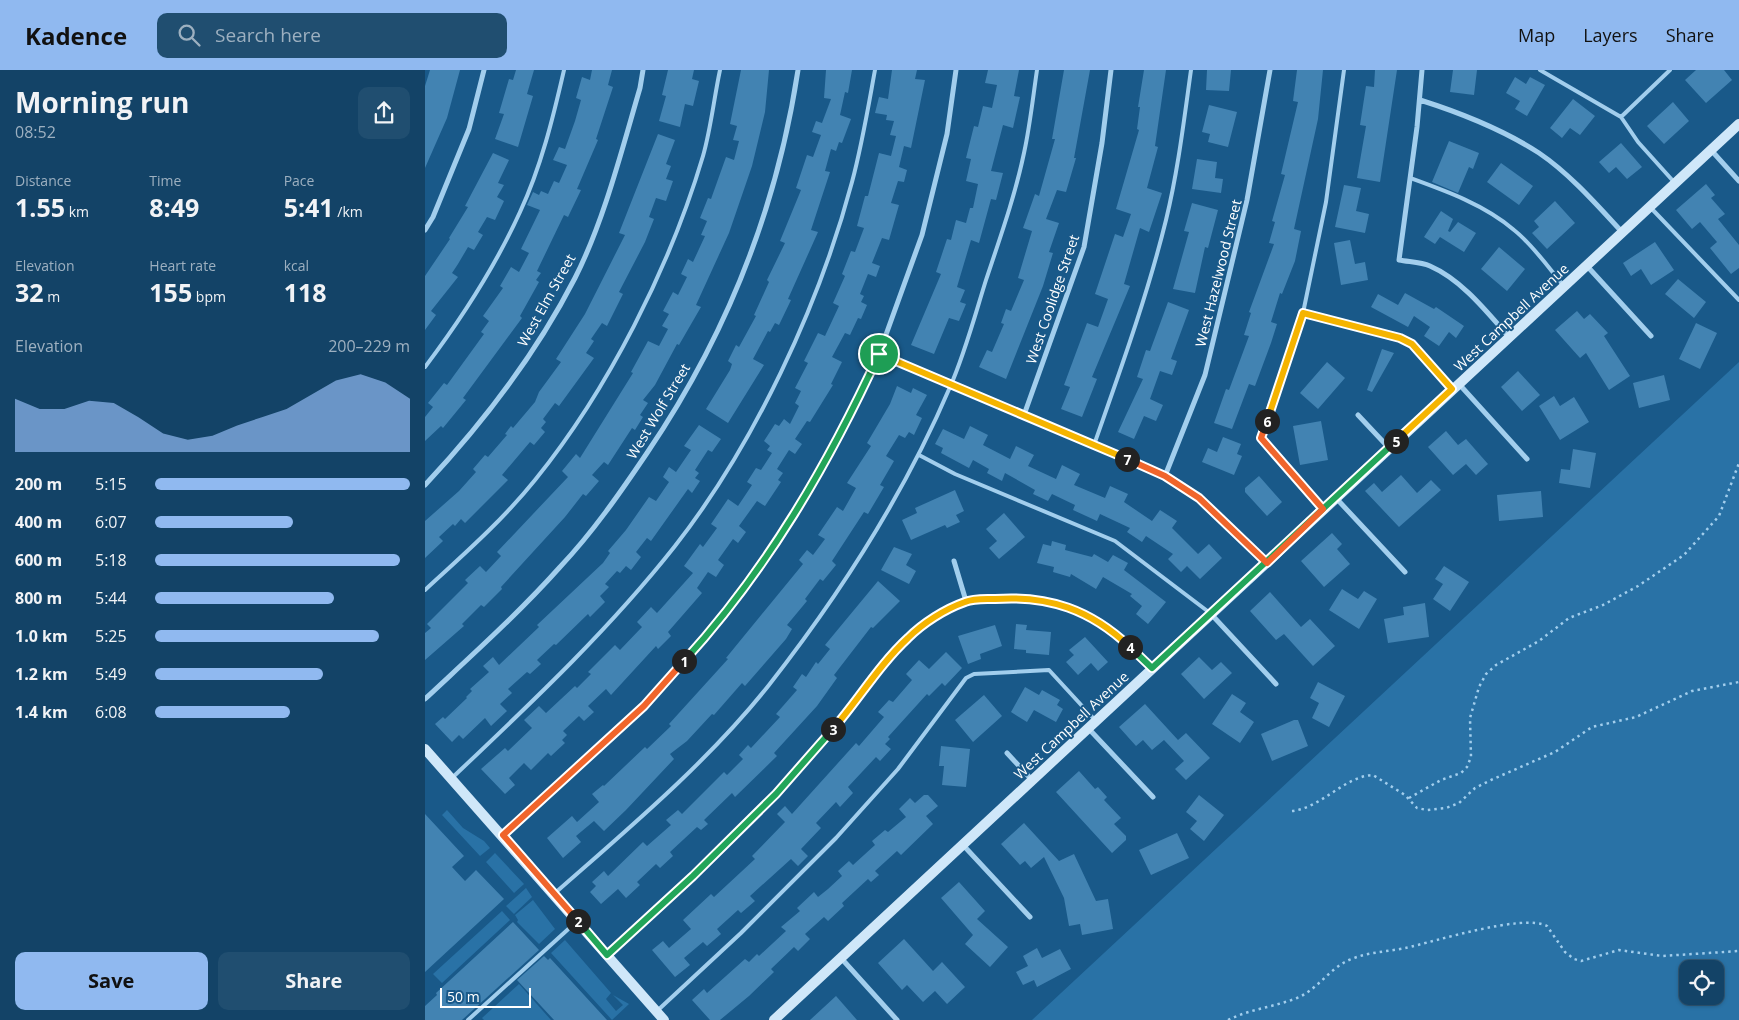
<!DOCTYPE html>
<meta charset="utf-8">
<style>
:root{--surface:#134367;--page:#204e70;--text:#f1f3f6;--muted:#9db0c0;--line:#325c7b;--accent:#90b9f0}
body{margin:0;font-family:"Open Sans",sans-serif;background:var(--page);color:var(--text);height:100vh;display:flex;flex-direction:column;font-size:19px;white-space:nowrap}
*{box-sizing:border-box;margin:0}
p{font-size:16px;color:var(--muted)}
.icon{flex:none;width:28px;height:28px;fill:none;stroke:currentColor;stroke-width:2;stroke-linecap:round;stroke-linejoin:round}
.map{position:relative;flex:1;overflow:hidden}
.sheet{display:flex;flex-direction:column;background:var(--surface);width:425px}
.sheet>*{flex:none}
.buttons{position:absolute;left:1254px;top:890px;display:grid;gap:10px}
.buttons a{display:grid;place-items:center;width:45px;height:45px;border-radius:10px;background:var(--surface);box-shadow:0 1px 4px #0004,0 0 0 1px var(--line);font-size:25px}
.scale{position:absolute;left:15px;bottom:12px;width:91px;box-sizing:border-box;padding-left:5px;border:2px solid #fff;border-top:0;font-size:14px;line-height:18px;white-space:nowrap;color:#fff;-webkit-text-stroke:4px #195989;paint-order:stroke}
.pin{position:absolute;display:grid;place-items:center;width:42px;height:42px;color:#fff;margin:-21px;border:2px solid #fff;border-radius:50%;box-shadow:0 1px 5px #0007}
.km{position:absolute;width:25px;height:25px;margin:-12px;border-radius:50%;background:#222;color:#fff;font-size:14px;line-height:25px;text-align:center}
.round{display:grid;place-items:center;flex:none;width:52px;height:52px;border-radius:10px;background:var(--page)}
.head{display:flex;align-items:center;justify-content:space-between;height:85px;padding:0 15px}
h1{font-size:28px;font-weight:700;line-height:38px}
.metrics{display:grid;grid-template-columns:repeat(3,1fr);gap:8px;height:85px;padding:5px 15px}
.metrics div{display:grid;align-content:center}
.metrics b{font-size:25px;font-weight:700}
.metrics small{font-size:14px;font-weight:400}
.metrics p{font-size:14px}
.chart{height:140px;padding:10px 15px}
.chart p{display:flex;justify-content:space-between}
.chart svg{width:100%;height:90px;margin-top:5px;fill:var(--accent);opacity:.7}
.primary-button{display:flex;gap:10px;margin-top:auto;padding:10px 15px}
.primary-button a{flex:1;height:58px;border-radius:10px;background:var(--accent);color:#111;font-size:20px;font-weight:700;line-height:58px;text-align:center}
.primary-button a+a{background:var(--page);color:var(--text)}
ul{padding:0 15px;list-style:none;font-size:16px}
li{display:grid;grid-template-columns:80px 60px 1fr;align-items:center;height:38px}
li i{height:12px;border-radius:6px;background:var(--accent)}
header{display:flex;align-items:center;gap:30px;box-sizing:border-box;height:70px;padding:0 25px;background:var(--accent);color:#111}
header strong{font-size:24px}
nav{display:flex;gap:28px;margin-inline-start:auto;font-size:18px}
.search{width:350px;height:45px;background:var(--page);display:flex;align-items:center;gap:12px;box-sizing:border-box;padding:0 18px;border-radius:10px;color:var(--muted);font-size:19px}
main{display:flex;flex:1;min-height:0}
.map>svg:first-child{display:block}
.green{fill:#2972a6;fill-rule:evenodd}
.building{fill:#4283b2}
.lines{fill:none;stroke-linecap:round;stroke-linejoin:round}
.path{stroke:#a2ceed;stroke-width:2.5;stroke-dasharray:2.5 4;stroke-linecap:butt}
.lane{stroke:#a2ceed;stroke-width:4}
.street{stroke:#a2ceed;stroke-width:5}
.secondary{stroke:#cfe7f9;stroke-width:10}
.split-1-casing{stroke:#fff;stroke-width:10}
.split-2-casing{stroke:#fff;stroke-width:10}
.split-3-casing{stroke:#fff;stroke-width:10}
.split-4-casing{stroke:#fff;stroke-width:10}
.split-5-casing{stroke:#fff;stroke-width:10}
.split-6-casing{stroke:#fff;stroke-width:10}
.split-7-casing{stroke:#fff;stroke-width:10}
.split-8-casing{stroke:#fff;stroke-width:10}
.split-1{stroke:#22a559;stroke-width:6}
.split-2{stroke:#f0652b;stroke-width:6}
.split-3{stroke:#22a559;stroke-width:6}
.split-4{stroke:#f5b400;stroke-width:6}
.split-5{stroke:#22a559;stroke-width:6}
.split-6{stroke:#f5b400;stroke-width:6}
.split-7{stroke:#f0652b;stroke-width:6}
.split-8{stroke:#f5b400;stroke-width:6}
.labels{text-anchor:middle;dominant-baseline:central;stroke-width:4;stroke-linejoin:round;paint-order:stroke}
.street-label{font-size:14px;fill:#fff;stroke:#195989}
</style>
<header>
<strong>Kadence</strong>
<div class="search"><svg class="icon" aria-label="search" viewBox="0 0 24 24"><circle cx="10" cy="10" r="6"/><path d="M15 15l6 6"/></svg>Search here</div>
<nav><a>Map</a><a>Layers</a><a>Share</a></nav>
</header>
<main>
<section class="sheet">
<div class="head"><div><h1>Morning run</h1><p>08:52</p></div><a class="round"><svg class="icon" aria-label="share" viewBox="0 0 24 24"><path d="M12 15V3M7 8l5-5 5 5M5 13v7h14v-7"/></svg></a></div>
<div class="metrics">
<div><p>Distance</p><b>1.55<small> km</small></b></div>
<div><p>Time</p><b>8:49</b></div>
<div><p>Pace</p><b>5:41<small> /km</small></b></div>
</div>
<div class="metrics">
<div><p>Elevation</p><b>32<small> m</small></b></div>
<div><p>Heart rate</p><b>155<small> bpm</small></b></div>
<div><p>kcal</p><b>118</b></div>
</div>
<div class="chart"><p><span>Elevation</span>200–229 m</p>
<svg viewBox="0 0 160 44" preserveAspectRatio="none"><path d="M0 44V18L10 23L20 23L30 19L40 20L50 27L60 35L70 38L80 36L90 31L100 27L110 23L120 16L130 9L140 6L150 10L160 18V44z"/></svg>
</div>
<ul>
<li><b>200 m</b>5:15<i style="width:100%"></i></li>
<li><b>400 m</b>6:07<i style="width:54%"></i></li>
<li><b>600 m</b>5:18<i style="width:96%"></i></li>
<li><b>800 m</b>5:44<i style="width:70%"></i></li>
<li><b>1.0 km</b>5:25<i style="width:88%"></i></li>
<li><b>1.2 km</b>5:49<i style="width:66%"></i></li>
<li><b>1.4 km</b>6:08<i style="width:53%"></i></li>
</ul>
<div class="primary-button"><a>Save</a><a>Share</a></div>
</section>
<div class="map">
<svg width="1314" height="950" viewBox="0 0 1314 950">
<rect width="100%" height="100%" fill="#195989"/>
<!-- green -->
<path class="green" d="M1314 292V950H607ZM1262 899H1290V926H1262Z
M22 740 38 758 59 771 65 778 55 786 17 745Z
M70 783 99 814 89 823 61 792Z
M101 818 107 827 89 844 81 836Z
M108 830 130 859 114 874 92 852 93 850 90 845Z
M77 841 85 850 17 913 8 904Z
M140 870 186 923 181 929 191 941 198 935 188 925 204 934 187 950 126 883Z
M94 914 126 950H59L57 948Z"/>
<!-- building -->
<path class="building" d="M5 0H35L22 48 0 98V16Z
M91 0H109L102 24 108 26 93 77 70 69 79 44 74 43 84 9 88 10Z
M167 0H187L183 15 188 17 171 69 173 70 152 119 156 120 143 147 139 145 112 201 116 203 111 210 114 212 95 246 97 248 38 328 41 330 18 358 16 356 0 371V347L8 337 3 333 19 313 22 315 59 264 56 262 64 251 58 246 78 218 75 216 86 197 94 202 104 183 96 179 115 140 102 135 108 122 114 125 116 121 123 124 129 111 134 113 142 95 128 90 134 77 140 79 150 51 156 30 151 28 157 7 165 10Z
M243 0H269L267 9 274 11 268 36 260 34 255 57 234 51 241 26 237 25Z
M316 0H344L340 42 327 96 304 163 271 235 276 237 254 275 252 274 230 315 218 330 223 333 215 345 218 347 210 360 207 358 183 395 179 392 167 405 174 411 161 426 158 424 140 447 76 517 77 519 59 537 56 535 37 554 39 556 0 590V563L6 558 2 554 43 513 40 510 55 496 61 502 76 486 72 482 143 407 137 401 151 384 155 388 208 303 206 302 223 271 234 276 243 259 237 256 244 244 238 241 248 222 253 225 262 207 256 204 263 189 268 192 280 166 276 165 282 151 275 148 283 128 286 129 301 87 309 90 314 71 308 70 312 56 305 54Z
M401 0H427L423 23 420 22 415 45 426 49 417 73 414 72 411 81 406 79 400 101 405 102 386 160 393 162 363 229 366 230 354 255 350 253 345 262 343 261 328 289 339 295 303 353 281 339 305 300 307 294 303 291 311 275 314 277 331 246 329 245 344 212 342 210 360 173 355 171 376 120 371 118 382 85 388 87 396 65 387 62 391 51 397 53 406 29 399 28Z
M467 0H492L490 9 500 10 486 78 479 76 474 97 482 100 479 112 473 111 466 133 474 135 464 170 457 168 447 193 455 196 451 207 443 204 435 224 439 226 436 232 442 235 436 249 433 248 425 265 420 263 407 287 417 292 406 314 408 315 385 352 382 351 370 369 377 374 370 384 364 380 352 399 358 403 353 410 356 412 340 436 332 431 314 456 321 462 313 473 308 469 293 490 299 495 291 507 283 502 272 518 277 523 243 562 246 566 233 579 231 576 186 625 181 619 163 636 169 642 159 651 154 646 138 661 142 665 137 670 140 673 126 686 123 683 106 700 99 693 84 708 90 715 80 724 56 699 80 678 83 681 107 658 99 650 114 636 121 643 150 616 152 618 166 604 163 602 190 575 195 580 217 557 212 552 226 537 232 543 268 503 259 496 275 474 278 477 292 458 286 454 303 429 313 436 327 415 322 412 331 398 336 400 347 383 342 380 345 376 339 371 350 354 354 356 359 349 365 354 374 336 370 333 376 321 370 318 383 293 379 291 393 263 400 266 414 236 408 233 420 206 417 204 426 181 430 182 439 158 432 156 440 126H443L454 83 466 86 471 66 465 65 469 51 461 50 462 45 450 43 454 27 463 29Z
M563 0H594L589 26 595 27 588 58 578 55 566 101 578 103 571 130 566 129 554 173 546 170 532 217 540 220 535 232 541 234 534 251 524 248 509 284 486 275 516 204 511 202 522 169 526 170 531 150 541 153 545 138H548L553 114 541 111 546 89 541 88 549 56 553 57 558 36 567 38 572 15 560 13Z
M639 0H665L649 88H651L641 122 632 120 621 149 634 153 624 182 628 183 618 216 581 309 554 297 562 280 567 282 579 254 576 253 581 239 586 241 599 210 593 208 607 161 598 158 610 124 614 126 630 69H627Z
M719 0H741L730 76 733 77 722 118 737 123 724 162 715 158 699 214 705 216 667 307 672 309 657 347 636 339 645 317 639 315 662 253 673 257 683 229 670 224 690 164 698 167 706 144 691 139 714 60 712 59 715 37H713Z
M782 0H806L804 21 781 20Z
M872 0H898L893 49 869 159 876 161 870 191 857 224 855 223 846 252 852 254 846 273 830 316 824 314 807 359 789 353 801 319 804 320 824 266 819 265 826 243 824 242 849 174 844 173 850 152 847 151 860 105 856 104 873 32 868 31Z
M950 0H972L955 112 932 108 941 56 935 55 941 16 949 17Z
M1028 0H1052L1049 25 1025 22Z
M1271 0H1299L1307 10 1281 33 1260 10Z
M1090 7 1101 14 1105 7 1120 15 1102 46 1090 39 1095 31 1081 23Z
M1148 29 1170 46 1155 65 1145 58 1137 68 1125 58Z
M1248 32 1264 51 1239 74 1222 56Z
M784 35 812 42 803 77 783 72 785 64 777 62Z
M233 64 250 70 241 94 246 96 241 109 248 111 241 131 231 128 224 147 229 149 220 172 194 222 198 224 182 256 177 253 166 269 169 271 161 283 169 288 134 336 130 333 118 349 121 352 116 358 120 362 109 375 105 372 77 405 83 410 40 453 36 449 30 456 28 454 14 467 18 471 0 488V451L34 421 51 402 48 399 60 385 63 387 82 365 80 364 86 356 88 358 110 332 114 322 136 292 131 289 160 244 200 165 194 163Z
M1024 71 1054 83 1048 99 1044 97 1033 123 1007 112Z
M1196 73 1217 97 1202 109 1191 97 1184 103 1174 92Z
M68 83 84 90 73 113 79 115 72 127 79 131 70 150 62 147 53 162 58 165 49 180 43 177 33 194 27 203 33 207 6 241 11 245 0 260V206L25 169 24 168 43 137 40 136Z
M772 89 792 92 790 108 798 109 796 123 767 119Z
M1076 93 1108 116 1094 135 1062 112Z
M1281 114 1290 125 1286 128 1300 144 1293 149 1314 175V198L1306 204 1285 178 1292 172 1275 152 1267 159 1251 140Z
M919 115 936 118 931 141 944 144 940 163 910 157Z
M1130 131 1150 153 1122 179 1107 163 1114 157 1109 151Z
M767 133 793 140 783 178 780 177 770 223 748 219 764 162 759 161Z
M1016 141 1028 149 1023 161 1025 162 1033 152 1051 163 1039 182 1015 167 1010 174 999 167Z
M925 170 930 194 940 192 943 210 916 215 909 173Z
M1230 172 1249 200 1226 215 1216 199 1206 206 1198 193Z
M1074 177 1100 199 1082 221 1056 199Z
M1253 209 1281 232 1269 248 1240 224Z
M980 223 1009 239 1011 237 1039 256 1031 268 1024 262 1014 276 999 266 1005 257 989 246 983 257 946 237 953 224 973 235Z
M743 232 764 240 746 289 752 291 747 305 735 301 725 329 738 335 731 351 719 346 709 369 693 362 718 309 712 307 721 280 725 281Z
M1152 241 1159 249 1165 244 1183 263 1179 266 1205 306 1184 320 1161 283 1155 288 1130 260Z
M1271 253 1292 263 1275 299 1254 289Z
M957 279 969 283 947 322 942 320Z
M902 292 920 308 893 339 875 323Z
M1093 301 1115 325 1097 341 1076 317Z
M1239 305 1245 330 1214 338 1208 313Z
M472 316 486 323 488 318 502 325 491 345 497 348 489 365 484 362 480 368 474 365 461 386 469 391 455 415 459 417 443 444 439 442 407 491 411 495 398 511 395 509 380 529 382 531 362 555 367 559 361 569 320 616 317 613 289 645 287 644 262 671 245 684 249 689 201 740 179 761 169 751 151 766 156 772 138 788 122 768 147 746 152 752 174 732 167 724 178 715 179 716 220 677 222 679 246 656 244 654 303 589 301 588 378 494 374 490 382 480 388 485 400 469 393 465 412 437 418 441 431 418 422 413 446 376 442 373 465 334Z
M1129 326 1135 336 1149 327 1164 352 1135 370 1114 336Z
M896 351 903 390 875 395 868 356Z
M274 355 296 369 287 382 283 380 270 400 274 403 270 408 275 411 267 423 263 419 226 471 222 468 211 482 216 487 206 500 201 496 195 503 192 501 180 514 184 517 175 526 180 532 165 547 163 544 131 575 129 574 112 590 116 594 105 604 102 602 83 619 87 623 75 634 82 641 66 656 60 648 38 669 34 665 27 672 10 654 18 647 20 649 42 628 41 627 47 621 45 619 64 602 58 596 68 587 74 595 114 557 112 555 178 493 185 483 183 481 201 460 224 427 231 431 244 412 238 407 244 397 251 402 266 380 259 376Z
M545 356 563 365 558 375 585 389 591 376 609 385 603 396 631 409 637 395 655 404 649 415 680 428 685 416 703 424 699 432 727 451 735 440 752 451 747 458 773 484 784 474 797 488 775 509 762 496 756 502 743 489 748 484 721 466 717 472 702 462 705 458 675 444 672 451 648 440 650 435 627 424 623 431 608 424 610 420 580 403 577 411 562 403 564 399 548 390 544 398 516 383 518 378 510 374 518 359 539 369Z
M1021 361 1033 375 1041 369 1063 394 1051 405 1041 394 1028 405 1003 377Z
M798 367 816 374 812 384 817 386 809 405 777 392 783 378 792 382Z
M1148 379 1171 383 1165 418 1134 413 1136 399 1145 400Z
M976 405 992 423 1006 410 1016 420 974 457 940 421 949 413 957 422Z
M834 406 857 432 842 446 820 422V418Z
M530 420 539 441 531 445 535 452 522 458 520 455 486 470 477 450 492 443 490 438Z
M1116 421 1118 447 1074 451 1072 425Z
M579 443 600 467 574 489 564 478 572 471 561 459Z
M907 463 917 474 912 479 925 494 899 517 876 491Z
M627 471 641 475 640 480 667 487 669 484 683 492 688 485 703 493 699 500 741 532 723 554 711 544 717 536 705 526 707 524 678 507 671 519 646 504 645 507 628 502 629 497 612 493 618 474 626 476Z
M469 477 487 484 481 495 491 501 484 514 456 500Z
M1019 496 1044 512 1025 541 1008 529 1018 514 1010 509Z
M453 511 475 531 448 558 446 557 409 605 412 608 392 636 349 683 352 686 310 727 307 723 279 750 283 754 276 760 272 757 245 782 248 786 235 798 231 794 212 812 215 815 201 828 193 819 176 834 165 822 171 816 167 812 179 801 183 806 218 772 222 776 246 755 241 750 253 740 257 744 299 702 302 705 318 689 314 685 323 675 326 678 355 647 351 644 372 620 368 617 377 604 381 607 391 592 393 594 405 579 400 575Z
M917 519 933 529 939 521 952 529 934 559 904 540Z
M845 522 876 557 885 549 910 576 888 596 859 564 851 570 825 541Z
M1000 533 1004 567 963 573 959 549 979 545 978 537Z
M591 554 602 555 601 560 626 562 624 585 601 583V580L589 579Z
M570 555 577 576 555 584 556 589 543 594 533 566Z
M660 567 683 592 673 601 666 593 653 605 641 592 649 585 644 580Z
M521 582 537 598 520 616 517 613 504 626 502 624 463 667 465 669 460 674 466 679 455 691 451 687 423 717 428 723 415 737 411 732 391 753 396 758 376 779 383 786 373 796 366 789 325 826 330 831 316 843 313 840 292 859 296 864 282 876 278 872 259 888 265 895 250 907 227 880 238 871 244 878 266 859 258 850 286 824 289 827 330 789 327 786 360 752 352 744 360 736 367 744 431 673 434 676 459 647 453 642 464 630 468 632 487 610 481 604 494 590 504 599Z
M774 587 787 600 796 592 807 603 779 629 756 604Z
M893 612 920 626 904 657 887 648 894 633 885 628Z
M600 617 614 625 617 620 635 630 632 635 638 639 631 652 609 640 602 652 586 642Z
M807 624 821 633 815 642 829 652 815 673 787 654Z
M559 625 577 646 548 672 530 650Z
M720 634 753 670 761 663 785 688 761 710 750 699 759 691 739 670 727 680 718 670 711 676 694 657Z
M869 650H873L883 676 847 691 836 664Z
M516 676 545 679 541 717 517 715 519 696H514Z
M654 701 670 719 673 717 682 727 679 730 696 748 689 754 701 766V770L687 783 631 722Z
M499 725H503L513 736 501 746 508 754 476 785 472 781 450 801 454 805 446 812 443 809 417 833 419 836 403 851 399 847 380 864 385 869 373 881 369 877 346 899 349 902 324 926 295 950H285L267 930 279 919 282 923 320 889 324 892 332 884 334 886 361 861 356 857 375 841 372 838 389 822 393 827 403 819 417 806 413 801 424 791 428 795 450 775 447 771 460 760 463 762 481 747 474 739 485 728 490 733Z
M774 725 799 745 779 771 765 759 772 751 761 742Z
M0 744 39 786 27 797 40 811 51 800 79 829 0 902Z
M599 753 634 791 649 784 671 831 683 829 688 859 657 865 655 854 644 856 639 828 619 787 606 798 600 791 595 795 576 774Z
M752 763 764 788 726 805 714 780Z
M534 812 560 841 552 849 583 877 565 897 540 874 548 865 516 828Z
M88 852 114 880 37 950H0V936L12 925 11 923Z
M479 869 508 901 517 892 540 917 522 934 510 921 498 932 482 915 477 920 453 893Z
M612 878 617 888 635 879 646 899 612 917 609 910 598 915 591 902 603 896 598 886Z
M119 886 123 890 125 888 182 950H129L92 910Z
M411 926 432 950H385Z"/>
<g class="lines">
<!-- path -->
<path class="path" d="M984 728 1016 710 1036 703 1042 697 1046 687 1045 648 1054 617 1061 604 1071 595 1114 571 1144 548 1178 535 1213 516 1259 485 1294 446 1314 393
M867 741C896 738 920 706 948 705L980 725 992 738 1002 740 1021 738 1034 733 1050 718 1066 710 1130 682 1167 657 1211 647 1267 621 1314 612
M803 950C825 939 849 937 872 928 892 920 904 899 924 890 942 882 961 882 980 878 1009 872 1098 843 1122 856L1140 882 1149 889 1156 891 1194 880 1237 886 1314 881"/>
<!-- lane -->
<path class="lane" d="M1115 0 1196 47 1213 72 1249 112
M1196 47 1245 0
M985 108C1021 121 1060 135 1089 160 1108 175 1123 197 1138 215
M1225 137 1314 230
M878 243 975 268 987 274 1027 319
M0 297C37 248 70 197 95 142 116 97 128 48 139 0
M669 375C695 301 722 227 741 150 753 101 759 50 766 0
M494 385 530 404 690 471 785 543
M898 439 836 368 878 243 901 132 919 0
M0 520C38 485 77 451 110 410 183 320 245 197 278 86 286 58 289 28 295 0
M27 708C105 634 183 561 250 476 329 375 394 236 427 112 437 75 443 38 450 0
M129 824C204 758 282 693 344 615 416 523 479 425 525 317 540 283 550 245 561 210 575 168 590 126 599 83 605 56 608 27 612 0
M232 941 316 863 411 768 473 699 541 608 549 604 624 600 670 650
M43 950 150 853"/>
<!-- street -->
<path class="street" d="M997 0 992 57 974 190C984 192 996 192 1005 196 1037 210 1062 242 1084 267
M995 30C1036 43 1077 59 1114 83 1145 104 1172 135 1197 162
M1286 80 1314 111
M0 160 8 147 44 59 59 0
M1162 196 1226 266
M454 284 740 406 775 429 841 493
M1034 314 1102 389
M599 345 659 177 677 73 686 0
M933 345 964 378
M740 406 780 305 822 130 845 0
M0 415C58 353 111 284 150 208 179 151 197 79 215 18L218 0
M910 427 980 502
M529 491 541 531
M786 544 851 614
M0 629C46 586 93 544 135 497 168 462 195 423 222 383 300 268 352 138 373 0
M663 658 728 727
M582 683 607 710
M78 765 219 636 279 569 326 511 398 398 454 284 497 165 522 64 531 0
M538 775 605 847
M182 885 268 806 351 724 419 646 463 589 484 567 511 546 541 531 598 527 638 536 657 542 687 560 727 599
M416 888 472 950"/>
<!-- secondary -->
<path class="secondary" d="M0 679 239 950
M349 950 1314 54"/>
</g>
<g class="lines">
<!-- split-1 casing -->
<g class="split-1-casing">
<path id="split-1" d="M259 591C342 500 403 395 454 284"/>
</g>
<!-- split-2 casing -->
<g class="split-2-casing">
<path id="split-2" d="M153 851 78 765 219 636 259 591"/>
</g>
<!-- split-3 casing -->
<g class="split-3-casing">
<path id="split-3" d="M153 851 182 885 268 806 351 724 408 659"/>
</g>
<!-- split-4 casing -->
<g class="split-4-casing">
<path id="split-4" d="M408 659C434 629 454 595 483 568 498 553 520 539 540 532 549 528 561 529 570 529 624 525 666 540 705 577"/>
</g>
<!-- split-5 casing -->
<g class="split-5-casing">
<path id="split-5" d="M705 577 727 598 971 371"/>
</g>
<!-- split-6 casing -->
<g class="split-6-casing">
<path id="split-6" d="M842 351 878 243 975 268 987 274 1027 319 971 371"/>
</g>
<!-- split-7 casing -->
<g class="split-7-casing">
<path id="split-7" d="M702 389 740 406 774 428 842 493 898 439 836 368 842 351"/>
</g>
<!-- split-8 casing -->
<g class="split-8-casing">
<path id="split-8" d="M454 284 702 389"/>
</g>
<!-- split-1 -->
<use href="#split-1" class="split-1"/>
<!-- split-2 -->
<use href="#split-2" class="split-2"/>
<!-- split-3 -->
<use href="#split-3" class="split-3"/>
<!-- split-4 -->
<use href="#split-4" class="split-4"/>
<!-- split-5 -->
<use href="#split-5" class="split-5"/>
<!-- split-6 -->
<use href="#split-6" class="split-6"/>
<!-- split-7 -->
<use href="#split-7" class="split-7"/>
<!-- split-8 -->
<use href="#split-8" class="split-8"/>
</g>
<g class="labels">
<!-- street labels -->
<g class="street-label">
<text transform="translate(793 203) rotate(-76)">West Hazelwood Street</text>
<text transform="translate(627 229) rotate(-71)">West Coolidge Street</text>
<text transform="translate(121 230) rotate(-61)">West Elm Street</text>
<text transform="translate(1086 247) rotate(-43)">West Campbell Avenue</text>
<text transform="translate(233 341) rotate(-59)">West Wolf Street</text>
<text transform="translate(646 655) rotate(-43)">West Campbell Avenue</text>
</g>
</g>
</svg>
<div class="buttons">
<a><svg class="icon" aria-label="locate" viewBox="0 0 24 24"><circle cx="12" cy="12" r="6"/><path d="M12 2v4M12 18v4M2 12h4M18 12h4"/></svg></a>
</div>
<div class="scale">50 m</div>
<div class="pin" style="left:454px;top:284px;background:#1e9e55"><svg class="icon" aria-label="arrive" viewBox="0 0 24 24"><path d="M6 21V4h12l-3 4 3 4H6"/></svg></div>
<b class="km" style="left:259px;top:591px">1</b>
<b class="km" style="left:153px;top:851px">2</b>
<b class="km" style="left:408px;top:659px">3</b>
<b class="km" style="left:705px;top:577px">4</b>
<b class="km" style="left:971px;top:371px">5</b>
<b class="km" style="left:842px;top:351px">6</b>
<b class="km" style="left:702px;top:389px">7</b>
</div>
</main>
